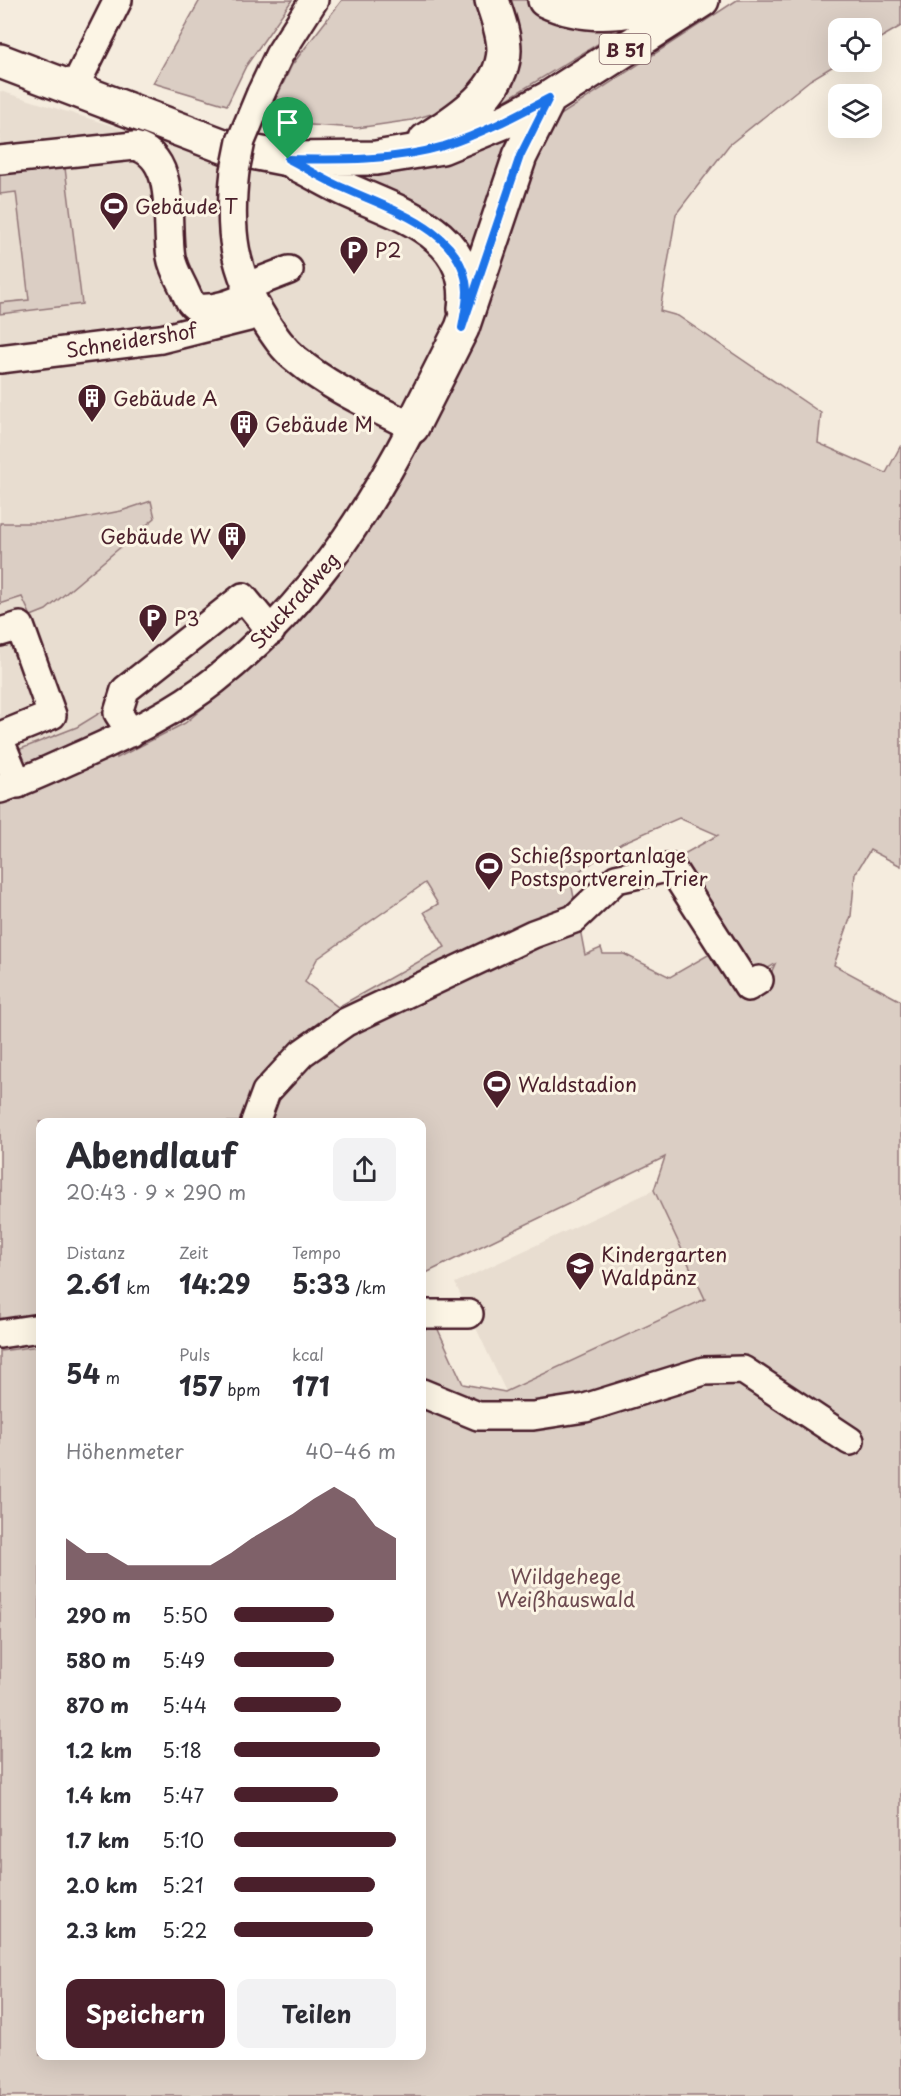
<!DOCTYPE html>
<html lang="de">
<meta charset="utf-8">
<style>
:root{--surface:#fff;--page:#f2f2f3;--text:#2b2b33;--muted:#7c7c81;--accent:#4a1f2b}
body{margin:0;font-family:"Playpen Sans",sans-serif;background:var(--page);color:var(--text);height:100vh;display:flex;flex-direction:column;font-size:22px;white-space:nowrap}
*{box-sizing:border-box;margin:0}
p{font-size:20px;color:var(--muted)}
.icon{flex:none;width:33px;height:33px;fill:none;stroke:currentColor;stroke-width:2;stroke-linecap:round;stroke-linejoin:round}
.map{position:relative;flex:1;overflow:hidden}
.details{position:absolute;left:36px;top:1118px;width:390px;height:942px;display:flex;flex-direction:column;background:var(--surface);border-radius:12px;box-shadow:0 6px 24px #0002}
.details>*{flex:none}
.fabs{position:absolute;left:828px;top:18px;display:grid;gap:12px}
.fabs a{display:grid;place-items:center;width:54px;height:54px;border-radius:12px;background:var(--surface);box-shadow:0 6px 24px #0002;font-size:30px}
.pin{position:absolute;display:grid;place-items:center;width:51px;height:51px;color:#fff;margin:-62px -26px;border-radius:50% 50% 50% 0;rotate:-45deg;box-shadow:0 0 6px #0007}
.pin .icon{rotate:45deg}
.round{display:grid;place-items:center;flex:none;width:63px;height:63px;border-radius:12px;background:var(--page)}
.summary{display:flex;align-items:center;justify-content:space-between;height:102px;padding:0 30px}
h1{font-size:33px;font-weight:700;line-height:45px}
.figures{display:grid;grid-template-columns:repeat(3,1fr);gap:9px;height:102px;padding:6px 30px}
.figures div{display:grid;align-content:center}
.figures b{font-size:26px;font-weight:700}
.figures small{font-size:16px;font-weight:400}
.figures p{font-size:16px}
.chart{height:168px;padding:12px 30px}
.chart p{display:flex;justify-content:space-between}
.chart svg{width:100%;height:108px;margin-top:6px;fill:var(--accent);opacity:.7}
.primary-button{display:flex;gap:12px;margin-top:auto;padding:12px 30px}
.primary-button a{flex:1;height:69px;border-radius:12px;background:var(--accent);color:#fff;font-size:24px;font-weight:700;line-height:69px;text-align:center}
.primary-button a+a{background:var(--page);color:var(--text)}
ul{padding:0 30px;list-style:none;font-size:20px}
li{display:grid;grid-template-columns:96px 72px 1fr;align-items:center;height:45px}
li i{height:15px;border-radius:8px;background:var(--accent)}
.map>svg:first-child{display:block}
.built{fill:#e8ddd0}
.green{fill:#dbcec4;stroke:#927678;stroke-width:1.5;fill-rule:evenodd}
.lines{fill:none;stroke-linecap:round;stroke-linejoin:round}
.minor-casing{stroke:#4a1f2b;stroke-width:32}
.major-casing{stroke:#4a1f2b;stroke-width:38}
.minor{stroke:#fcf5e5;stroke-width:27}
.major{stroke:#fcf5e5;stroke-width:33}
.minor-bridge-casing{stroke:#4a1f2b;stroke-width:32;stroke-linecap:butt}
.minor-bridge{stroke:#fcf5e5;stroke-width:27}
.route-casing{stroke:#fff;stroke-width:12}
.route{stroke:#1a73e8;stroke-width:8}
.labels{text-anchor:middle;dominant-baseline:central;stroke-width:6;stroke-linejoin:round;paint-order:stroke}
.shield{fill:#fcf5e5;stroke:#7f5f63;stroke-width:1.5}
.shield-label{font-size:18px;font-weight:bold;fill:#4a1f2b}
.poi-label{font-size:20px;fill:#4a1f2b;stroke:#fcf5e5;text-anchor:start}
.street-label{font-size:20px;fill:#4a1f2b;stroke:#fcf5e5}
.park-label{font-size:20px;fill:#6e4b51;stroke:#fcf5e5}
</style>
<div class="map">
<svg width="901" height="2096" viewBox="0 0 901 2096">
<rect width="100%" height="100%" fill="#f5ecde"/>
<filter id="ink" filterUnits="userSpaceOnUse"><feTurbulence type="fractalNoise" baseFrequency=".0167" numOctaves="2"/><feDisplacementMap in="SourceGraphic" scale="12" xChannelSelector="R" yChannelSelector="G"/><feConvolveMatrix kernelMatrix="1 2 1 2 8 2 1 2 1" color-interpolation-filters="sRGB"/></filter>
<g filter="url(#ink)">
<!-- built -->
<path class="built" d="M0 91 303 185 444 257 453 303 411 398 339 530 274 608 210 676 115 733 105 709 77 727 0 757Z
M654 1190 705 1299 506 1392 455 1283Z"/>
<!-- green -->
<path class="green" d="M200 0H292L246 66 227 105 153 83Z
M342 0H482L493 29 486 73 447 109 412 120 357 128 265 122 292 65Z
M503 0H528L548 12 612 23 611 36 489 110Z
M737 0H901V26L872 43V28H838L840 62 810 80 729 145 676 214 660 311 678 316 821 413 818 443 886 473 901 445V866L870 850 855 874 851 916 834 965 901 1001V2096H0V1351L40 1346V2055H422V1322L435 1323 463 1384 505 1392 705 1299 654 1190 665 1157 422 1275V1122H40V1320L0 1326V757L77 727 106 709 115 733 117 758 185 723 283 640 389 495 431 427 473 332 529 158 553 120ZM679 818 718 835 673 860 749 979 775 964 767 982 745 997 715 951 670 977 624 954H603L601 948 585 955 570 877 622 843ZM425 883 438 904 424 912 445 947 338 1007 305 982 317 959Z
M518 135 481 259 351 177C410 174 464 159 518 135Z
M64 160 82 304 0 314V303L29 300 16 192 0 194V168Z
M151 501 155 518 46 610 31 616 22 597 0 604V523H58L121 511Z"/>
<g class="lines">
<!-- minor casing -->
<g class="minor-casing">
<path id="minor" d="M73 90 118 0
M261 93 279 55 314 0
M0 160 134 146C178 156 165 223 171 257 173 269 180 280 185 291 188 298 191 306 199 308 216 310 234 302 249 296
M245 287 289 270
M0 359 161 339 253 316
M0 632 20 626 52 715 0 736
M131 733 118 713 125 690 243 597 271 631
M0 741 18 784
M0 789C29 780 56 766 84 754 129 734 176 711 215 680 302 611 361 525 412 427 374 407 330 388 297 360 283 349 274 335 265 321 233 270 228 231 235 171
M255 1122 266 1092 302 1053 346 1022 533 934 574 919 616 879 671 867 748 987 759 980
M422 1314H469
M0 1334 40 1328
M422 1393 478 1416H533L585 1408 704 1371 743 1370 850 1441"/>
</g>
<!-- major casing -->
<g class="major-casing">
<path id="major" d="M545 0C587 20 631 13 674 0
M0 61 226 147 288 159 376 158 442 147 508 120 549 98 702 0
M426 140C457 120 503 92 504 50 504 33 497 16 492 0
M295 163C312 171 328 181 345 189 399 214 474 232 465 309
M412 427 462 328 520 156 549 98"/>
</g>
<!-- minor -->
<use href="#minor" class="minor"/>
<!-- major -->
<use href="#major" class="major"/>
<!-- minor-bridge casing -->
<g class="minor-bridge-casing">
<path id="minor-bridge" d="M235 171 241 141 261 93"/>
</g>
<!-- minor-bridge -->
<use href="#minor-bridge" class="minor-bridge"/>
</g>
</g>
<g class="lines" filter="url(#ink)">
<!-- route casing -->
<g class="route-casing">
<path id="route" d="M549 98 520 156 462 328C464 316 467 303 467 291 465 231 390 209 346 189 326 181 308 169 288 159 340 160 394 161 444 146 481 134 515 116 549 98Z"/>
</g>
<!-- route -->
<use href="#route" class="route"/>
</g>
<!-- icons -->
<defs>
<g id="stadium-pin" transform="scale(1.5)"><path d="M0 17L-7.5 6A9.5 9.5 0 1 1 7.5 6Z" fill="#4a1f2b" stroke="#fcf5e5"/><path d="M0-5a6.5 5 0 1 0 0 10a6.5 5 0 1 0 0-10ZM-3.5-1.8h7v3.6h-7Z" fill="#fff"/></g>
<g id="parking-pin" transform="scale(1.5)"><path d="M0 17L-7.5 6A9.5 9.5 0 1 1 7.5 6Z" fill="#4a1f2b" stroke="#fcf5e5"/><path d="M-3.5-5.5H1a3.5 3.5 0 0 1 0 7H-1V5.5H-3.5ZM-1-3.4V-.6H.8a1.4 1.4 0 0 0 0-2.8Z" fill="#fff"/></g>
<g id="building-pin" transform="scale(1.5)"><path d="M0 17L-7.5 6A9.5 9.5 0 1 1 7.5 6Z" fill="#4a1f2b" stroke="#fcf5e5"/><path d="M-4-6H4V6H1V3H-1V6H-4ZM-2.5-4.3h1.7v1.8h-1.7ZM.8-4.3h1.7v1.8H.8ZM-2.5-1h1.7V.8h-1.7ZM.8-1h1.7V.8H.8Z" fill="#fff"/></g>
<g id="school-pin" transform="scale(1.5)"><path d="M0 17L-7.5 6A9.5 9.5 0 1 1 7.5 6Z" fill="#4a1f2b" stroke="#fcf5e5"/><path d="M0-5L7-2L0 1L-7-2ZM-4 1L0 2.5L4 1V4Q0 6-4 4Z" fill="#fff"/></g>
</defs>
<g fill-rule="evenodd">
<use href="#stadium-pin" x="114" y="206"/>
<use href="#parking-pin" x="354" y="250"/>
<use href="#building-pin" x="92" y="398"/>
<use href="#building-pin" x="244" y="424"/>
<use href="#building-pin" x="232" y="536"/>
<use href="#parking-pin" x="153" y="618"/>
<use href="#stadium-pin" x="489" y="866"/>
<use href="#stadium-pin" x="497" y="1084"/>
<use href="#school-pin" x="580" y="1266"/>
</g>
<g class="labels">
<!-- shield labels -->
<rect class="shield" x="599.5" y="34" width="51" height="30" rx="4.5"/>
<g class="shield-label">
<text x="625" y="49">B 51</text>
</g>
<!-- poi labels -->
<g class="poi-label">
<text x="135" y="206">Gebäude T</text>
<text x="375" y="250">P2</text>
<text x="113" y="398">Gebäude A</text>
<text x="265" y="424">Gebäude M</text>
<text x="211" y="536" text-anchor="end">Gebäude W</text>
<text x="174" y="618">P3</text>
<text x="510" y="855">Schießsportanlage<tspan x="510" dy="23">Postsportverein Trier</tspan></text>
<text x="518" y="1084">Waldstadion</text>
<text x="601" y="1254">Kindergarten<tspan x="601" dy="23">Waldpänz</tspan></text>
</g>
<!-- street labels -->
<g class="street-label">
<text transform="translate(131 340) rotate(-9)">Schneidershof</text>
<text transform="translate(294 600) rotate(-48)">Stuckradweg</text>
</g>
<!-- park labels -->
<g class="park-label">
<text x="566" y="1576">Wildgehege<tspan x="566" dy="23">Weißhauswald</tspan></text>
</g>
</g>
</svg>
<div class="fabs">
<a><svg class="icon" aria-label="locate" viewBox="0 0 24 24"><circle cx="12" cy="12" r="6"/><path d="M12 2v4M12 18v4M2 12h4M18 12h4"/></svg></a>
<a><svg class="icon" aria-label="layers" viewBox="0 0 24 24"><path d="M12 4l9 5-9 5-9-5zM3 14l9 5 9-5"/></svg></a>
</div>
<div class="pin" style="left:288px;top:159px;background:#1e9e55"><svg class="icon" aria-label="arrive" viewBox="0 0 24 24"><path d="M6 21V4h12l-3 4 3 4H6"/></svg></div>
<section class="details">
<div class="summary"><div><h1>Abendlauf</h1><p>20:43 · 9 × 290 m</p></div><a class="round"><svg class="icon" aria-label="share" viewBox="0 0 24 24"><path d="M12 15V3M7 8l5-5 5 5M5 13v7h14v-7"/></svg></a></div>
<div class="figures">
<div><p>Distanz</p><b>2.61<small> km</small></b></div>
<div><p>Zeit</p><b>14:29</b></div>
<div><p>Tempo</p><b>5:33<small> /km</small></b></div>
</div>
<div class="figures">
<div><b>54<small> m</small></b></div>
<div><p>Puls</p><b>157<small> bpm</small></b></div>
<div><p>kcal</p><b>171</b></div>
</div>
<div class="chart"><p><span>Höhenmeter</span>40–46 m</p>
<svg viewBox="0 0 160 44" preserveAspectRatio="none"><path d="M0 44V27L10 33L20 33L30 38L40 38L50 38L60 38L70 38L80 33L90 27L100 22L110 17L120 11L130 6L140 11L150 22L160 27V44z"/></svg>
</div>
<ul>
<li><b>290 m</b>5:50<i style="width:62%"></i></li>
<li><b>580 m</b>5:49<i style="width:62%"></i></li>
<li><b>870 m</b>5:44<i style="width:66%"></i></li>
<li><b>1.2 km</b>5:18<i style="width:90%"></i></li>
<li><b>1.4 km</b>5:47<i style="width:64%"></i></li>
<li><b>1.7 km</b>5:10<i style="width:100%"></i></li>
<li><b>2.0 km</b>5:21<i style="width:87%"></i></li>
<li><b>2.3 km</b>5:22<i style="width:86%"></i></li>
</ul>
<div class="primary-button"><a>Speichern</a><a>Teilen</a></div>
</section>
</div>
